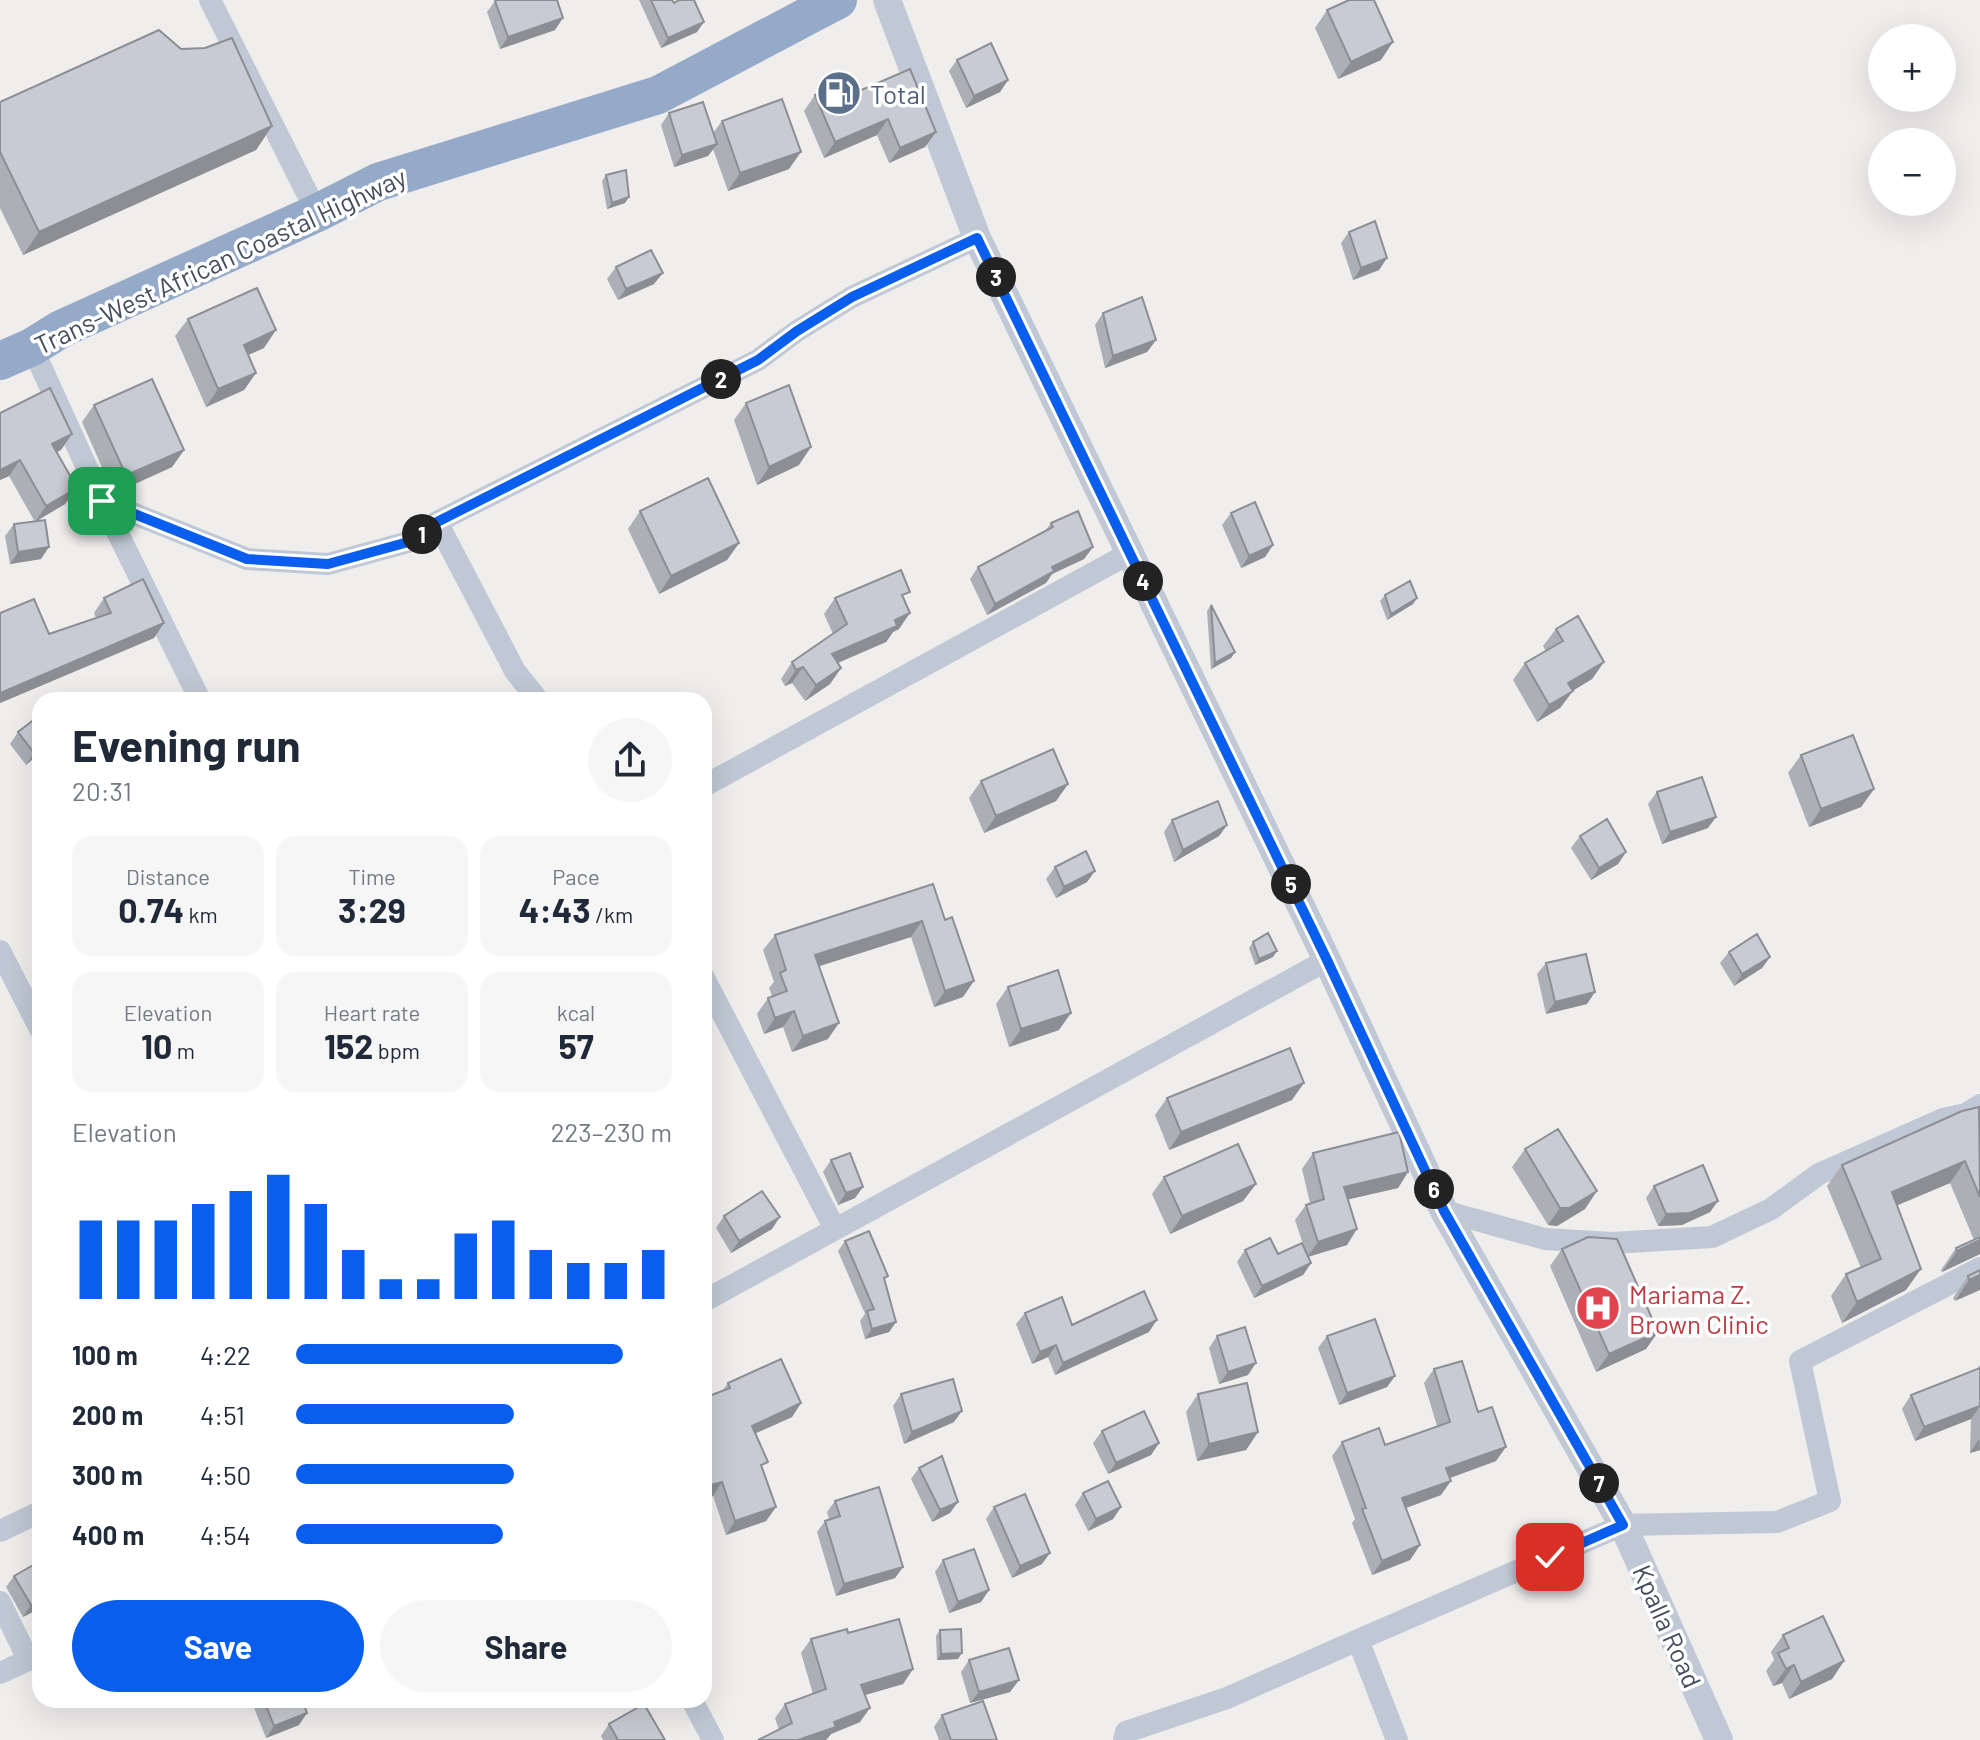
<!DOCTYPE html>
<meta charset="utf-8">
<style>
:root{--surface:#fff;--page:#f6f6f7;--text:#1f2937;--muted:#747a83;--accent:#095eee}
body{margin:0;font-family:Barlow,sans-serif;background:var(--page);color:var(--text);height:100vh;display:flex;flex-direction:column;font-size:30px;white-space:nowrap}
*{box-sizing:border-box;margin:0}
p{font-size:26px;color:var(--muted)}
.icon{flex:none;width:44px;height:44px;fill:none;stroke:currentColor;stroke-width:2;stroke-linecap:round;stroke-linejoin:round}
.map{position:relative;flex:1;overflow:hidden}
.panel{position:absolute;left:32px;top:692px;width:680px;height:1016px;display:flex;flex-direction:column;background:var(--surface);border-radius:24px;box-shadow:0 8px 32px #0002}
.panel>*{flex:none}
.tools{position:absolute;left:1868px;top:24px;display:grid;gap:16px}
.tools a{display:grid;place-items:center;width:88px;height:88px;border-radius:50%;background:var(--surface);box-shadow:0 8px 32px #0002;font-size:40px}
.pin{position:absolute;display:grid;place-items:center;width:68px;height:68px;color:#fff;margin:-34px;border-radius:16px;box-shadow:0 4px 12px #0006}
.km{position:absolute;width:40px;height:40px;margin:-20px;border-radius:50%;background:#222;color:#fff;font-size:22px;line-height:40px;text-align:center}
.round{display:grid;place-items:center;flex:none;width:84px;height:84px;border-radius:42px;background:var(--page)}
.headline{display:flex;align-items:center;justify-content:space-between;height:136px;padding:0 40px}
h1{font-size:44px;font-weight:700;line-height:60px}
.figures{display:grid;grid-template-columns:repeat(3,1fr);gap:12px;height:136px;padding:8px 40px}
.figures div{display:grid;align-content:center;border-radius:20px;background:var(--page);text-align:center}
.figures b{font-size:34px;font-weight:700}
.figures small{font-size:22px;font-weight:400}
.figures p{font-size:22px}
.chart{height:224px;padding:16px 40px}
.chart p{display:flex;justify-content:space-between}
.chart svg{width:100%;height:144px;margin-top:8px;stroke:var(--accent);stroke-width:6}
.primary-button{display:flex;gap:16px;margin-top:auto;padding:16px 40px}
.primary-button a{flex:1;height:92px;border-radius:48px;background:var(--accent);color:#fff;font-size:32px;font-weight:700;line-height:92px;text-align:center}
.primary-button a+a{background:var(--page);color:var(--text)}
ul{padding:0 40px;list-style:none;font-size:26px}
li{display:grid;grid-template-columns:128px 96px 1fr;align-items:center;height:60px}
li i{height:20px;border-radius:10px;background:var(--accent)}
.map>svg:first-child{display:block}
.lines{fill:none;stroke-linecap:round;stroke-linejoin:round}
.minor{stroke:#bfc8d4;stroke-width:22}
.tertiary{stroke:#bfc8d4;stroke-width:28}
.trunk{stroke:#95aac8;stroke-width:38}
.wall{fill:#acafb5}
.shaded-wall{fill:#8c8e94}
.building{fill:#c8cbd3;stroke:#8c8e94;stroke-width:2}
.route-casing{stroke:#fff;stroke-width:16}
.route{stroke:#095eee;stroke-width:10}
.labels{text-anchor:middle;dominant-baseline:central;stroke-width:7;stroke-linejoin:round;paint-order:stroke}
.service-label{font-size:26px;fill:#4e5e75;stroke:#fff;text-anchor:start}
.street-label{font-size:26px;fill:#444f5c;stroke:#fff}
.health-label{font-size:26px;fill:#be3a42;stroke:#fff;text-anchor:start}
</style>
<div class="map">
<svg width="1980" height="1740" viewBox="0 0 1980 1740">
<rect width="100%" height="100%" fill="#f0eded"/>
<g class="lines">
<!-- minor -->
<path class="minor" d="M210 0 317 213
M32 347 102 501 200 700
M102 501 247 559 328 564 412 541 437 522 758 360 797 331 852 297 977 238
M437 522 515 671 538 700
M704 786 1130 553
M0 951 40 1029
M704 978 835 1229
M1444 1211 1545 1239 1612 1243 1712 1237 1771 1209 1819 1174 1943 1119 1966 1114 1980 1105
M704 1301 1327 960
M0 1531 40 1512
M0 1602 28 1659
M0 1673 39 1655
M692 1700 713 1740
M1124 1740 1126 1732 1227 1698 1358 1640
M1397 1740 1358 1640 1623 1525 1777 1522 1830 1501 1800 1361 1980 1268"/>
<!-- tertiary -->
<path class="tertiary" d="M887 0 977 238 1327 960 1444 1211 1623 1525 1719 1740"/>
<!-- trunk -->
<path class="trunk" d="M0 361 32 347 61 329 317 213 378 182 658 95 838 0"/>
</g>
<!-- wall -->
<path class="wall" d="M639 0H672L697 32 661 48Z
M495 1 555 30 500 49 487 12Z
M1327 10 1381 60 1338 79 1315 28Z
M957 60 1008 80 1000 92 966 108 949 71Z
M815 95 843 98 936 132 925 147 889 163 877 135 824 158 804 111Z
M0 102 272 126 256 150 23 255 0 208Z
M669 113 713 133 722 121 789 169 728 191 713 149 708 156 674 167 661 125Z
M606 175 625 203 607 209 602 181Z
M1349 232 1387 258 1379 270 1353 280 1341 243Z
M616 267 654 284 618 300 607 279Z
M1103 313 1156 340 1147 352 1105 368 1095 325Z
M188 319 264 348 248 355 256 373 244 390 206 407 175 336Z
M746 403 799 465 757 485 734 420Z
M94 405 184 450 172 467 117 492 112 490 82 422Z
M0 413 61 450 56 452 77 488 65 504 36 521 41 559 10 564 5 536 14 524 35 522 9 476 0 480Z
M640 511 739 543 727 560 659 594 628 529Z
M1231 513 1273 545 1265 557 1241 568 1222 525Z
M1051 523 1093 547 1084 559 1052 574 1046 583 987 615 970 579 978 567 1045 531Z
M1385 595 1417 598 1413 604 1387 620 1380 601Z
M104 598 154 638 0 703V613L49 634 96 618 94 613Z
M835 598 904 600 899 629 893 632 886 642 838 663 841 668 830 684 805 701 792 683 785 686 781 679 792 662 833 634 824 614Z
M1211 605 1235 652 1231 658 1211 669 1207 611Z
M1556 629 1604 662 1592 679 1572 691 1560 708 1537 722 1513 680 1525 663 1546 651 1543 646Z
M40 716V753L26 765 10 744 18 732Z
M1801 755 1874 789 1861 807 1809 827 1788 773Z
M981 781 1068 784 1056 801 984 833 969 798Z
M1657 792 1708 828 1662 844 1648 804Z
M1172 820 1227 825 1219 836 1174 862 1164 832Z
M1580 836 1626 852 1618 864 1591 880 1571 848Z
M1055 867 1087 882 1056 898 1046 879Z
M945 920 963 997 934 1007 911 937 819 966 828 1039 792 1052 783 1027 764 1034 757 1014 768 998 772 996 769 988 774 982 763 950 775 935Z
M1253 942 1273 957 1255 965 1249 948Z
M1729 952 1770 957 1762 968 1734 986 1720 963Z
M1546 963 1587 1004 1546 1014 1537 974Z
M1008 987 1059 1030 1009 1047 996 1004Z
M1167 1098 1292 1100 1169 1150 1155 1115Z
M1980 1109V1254L1942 1272 1941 1270 1956 1248 1974 1240 1950 1183 1897 1205 1906 1290 1842 1323 1831 1296 1846 1274 1861 1268 1827 1186 1842 1165Z
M1525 1149 1585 1209 1557 1226 1548 1225 1512 1167Z
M1313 1153 1408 1172 1398 1188 1348 1199 1347 1245 1308 1257 1311 1263 1303 1275 1254 1298 1237 1262 1245 1250 1278 1254 1304 1247 1295 1220 1306 1205 1310 1203 1302 1169Z
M831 1160 863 1187 855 1198 838 1205 823 1172Z
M1164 1177 1256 1184 1243 1201 1170 1234 1152 1194Z
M1654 1186 1718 1201 1710 1212 1682 1225 1658 1226 1646 1198Z
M724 1216 772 1229 731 1253 716 1228Z
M845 1241 885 1280 896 1322 889 1332 865 1339 860 1321 865 1314 838 1251Z
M1562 1249 1658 1332 1646 1349 1596 1372 1550 1266Z
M1980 1270 1955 1301 1953 1298 1968 1276Z
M1025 1313 1072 1325 1149 1332 1055 1375 1048 1357 1032 1364 1016 1324Z
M1217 1336 1248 1375 1219 1384 1209 1348Z
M1327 1336 1395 1376 1387 1387 1339 1405 1318 1348Z
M1980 1365V1450L1970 1453 1971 1419 1915 1441 1902 1409 1911 1395 1976 1370Z
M1434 1369 1478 1412 1496 1461 1450 1478 1441 1495 1406 1508 1420 1545 1410 1560 1372 1575 1352 1523 1355 1519 1332 1456 1342 1442 1385 1445 1437 1426 1424 1383Z
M728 1383 801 1403 792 1417 756 1433 763 1470 776 1507 766 1521 726 1535 713 1496 704 1498V1398L722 1391Z
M901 1394 954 1422 904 1444 893 1406Z
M1198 1394 1258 1432 1246 1450 1197 1461 1186 1412Z
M1102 1431 1159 1443 1151 1455 1108 1474 1093 1443Z
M919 1468 950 1513 932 1522 911 1479Z
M1083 1493 1121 1507 1113 1519 1088 1531 1075 1505Z
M835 1501 903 1567 895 1578 836 1596 817 1532 825 1521 829 1519 827 1512Z
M994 1507 1042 1564 1012 1578 986 1519Z
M943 1560 989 1590 981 1602 949 1613 935 1572Z
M14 1576 40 1608 23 1617 6 1587Z
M940 1630 958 1659 937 1660 936 1636Z
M848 1633 913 1669 903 1684 865 1695 860 1722 831 1734 826 1740H758L779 1730 775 1718 785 1704 813 1694 801 1653 811 1639Z
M1783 1635 1844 1661 1832 1679 1789 1699 1782 1683 1773 1686 1766 1671 1774 1660 1771 1652Z
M969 1660 1019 1680 1010 1692 970 1703 961 1672Z
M256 1700H302L299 1725 266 1738 253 1705Z
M942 1715 997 1740H939L934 1727Z
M609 1724 665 1740H603L601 1736Z"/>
<!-- shaded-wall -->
<path class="shaded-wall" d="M563 18 555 30 500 49 508 37Z
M704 22 697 32 661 48 668 38Z
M1393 42 1381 60 1338 79 1351 62Z
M1008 80 1000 92 966 108 974 96Z
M888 119 877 135 824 158 835 142Z
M272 126 256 150 23 255 39 232Z
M936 132 925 147 889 163 900 148Z
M717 144 708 156 674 167 682 155Z
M801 152 789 169 728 191 740 173Z
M629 197 625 203 607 209 612 203Z
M1387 258 1379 270 1353 280 1361 268Z
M663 273 654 284 618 300 626 289Z
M276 330 264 348 231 362 244 345Z
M1156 340 1147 352 1105 368 1113 356Z
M256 373 244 390 206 407 218 389Z
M72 434 61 450 40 460 52 444Z
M811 447 799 465 757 485 769 467Z
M184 450 172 467 117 492 112 490 125 473Z
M20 460 9 476 0 480V470Z
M77 488 65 504 35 522 46 506Z
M739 543 727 560 659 594 671 576Z
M1273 545 1265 557 1241 568 1249 556Z
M49 547 41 559 10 564 18 552Z
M1093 547 1084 559 1052 574 1046 583 987 615 995 604 1052 567Z
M1417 598 1413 604 1387 620 1391 614Z
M910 613 899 629 893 632 886 642 821 670 832 654 895 620Z
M164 623 154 638 0 703V693Z
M1235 652 1231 658 1211 669 1215 663Z
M1604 662 1592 679 1556 701 1568 683Z
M803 667 792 683 785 686 796 670Z
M841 668 830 684 805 701 816 685Z
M1573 691 1560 708 1537 722 1549 705Z
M40 748V753L26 765 34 753Z
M1068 784 1056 801 984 833 996 816Z
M1874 789 1861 807 1809 827 1821 809Z
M1716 817 1708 828 1662 844 1670 832Z
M1227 825 1219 836 1174 862 1183 850Z
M1626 852 1618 864 1591 880 1599 868Z
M1095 871 1087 882 1056 898 1064 887Z
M922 921 911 937 804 971 815 955Z
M1277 951 1273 957 1255 965 1259 959Z
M1770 957 1762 968 1734 986 1742 974Z
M974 981 963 997 934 1007 945 991Z
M1595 992 1587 1004 1546 1014 1555 1002Z
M794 1011 783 1027 764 1034 775 1018Z
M1071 1013 1059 1030 1009 1047 1021 1029Z
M839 1023 828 1039 792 1052 803 1036Z
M1304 1083 1292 1100 1169 1150 1181 1132Z
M1965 1161 1950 1183 1877 1214 1892 1192Z
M1408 1172 1398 1188 1333 1203 1344 1187Z
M1256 1184 1243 1201 1170 1234 1182 1216Z
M863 1187 855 1198 838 1205 846 1193Z
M1597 1191 1585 1209 1557 1226 1548 1225 1560 1208Z
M1718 1201 1710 1212 1682 1225 1658 1226 1666 1214Z
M780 1217 772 1229 731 1253 739 1241Z
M1357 1229 1347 1245 1307 1257 1318 1242Z
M1980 1240V1254L1942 1272 1957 1251Z
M1311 1263 1303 1275 1254 1298 1262 1286Z
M1921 1269 1906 1290 1842 1323 1857 1302Z
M1980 1275V1290L1955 1301 1969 1280Z
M1157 1320 1149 1332 1055 1375 1063 1363Z
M896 1322 889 1332 865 1339 872 1329Z
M1658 1332 1646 1349 1596 1372 1609 1354Z
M1056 1345 1048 1357 1032 1364 1040 1352Z
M1256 1363 1248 1375 1219 1384 1228 1372Z
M1395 1376 1387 1387 1339 1405 1347 1393Z
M801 1403 792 1417 743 1439 752 1426Z
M1980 1406 1971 1419 1915 1441 1924 1427Z
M962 1411 954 1422 904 1444 912 1432Z
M1258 1432 1246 1450 1197 1461 1209 1444Z
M1979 1439 1980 1450 1970 1453Z
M1159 1443 1151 1455 1108 1474 1116 1463Z
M1506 1447 1496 1461 1436 1483 1446 1468Z
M1451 1481 1441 1495 1392 1513 1402 1498Z
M722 1482 713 1496 704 1498V1487Z
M958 1502 950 1513 932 1522 940 1510Z
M776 1507 766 1521 726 1535 735 1521Z
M1121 1507 1113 1519 1088 1531 1096 1519Z
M1420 1545 1410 1560 1372 1575 1382 1561Z
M1050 1553 1042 1564 1012 1578 1020 1566Z
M903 1567 895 1578 836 1596 844 1584Z
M989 1590 981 1602 949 1613 958 1602Z
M40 1600V1608L23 1617 31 1605Z
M962 1653 958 1659 937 1660 941 1654Z
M1844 1661 1832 1679 1789 1699 1801 1682Z
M1794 1665 1782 1683 1773 1686 1786 1669Z
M913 1669 903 1684 851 1699 861 1685Z
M1019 1680 1010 1692 970 1703 979 1692Z
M870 1708 860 1722 831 1734 826 1740H798L834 1722Z
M307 1713 299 1725 266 1738 274 1726Z"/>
<!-- building -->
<path class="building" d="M497 0H557L563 18 508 37 495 1Z
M651 0H672L674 3 679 0H694L704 22 668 38Z
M1349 0H1374L1393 42 1351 62 1327 10Z
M159 30 181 49 205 48 232 38 272 126 39 232 0 152V102Z
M991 43 1008 80 974 96 957 60Z
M910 69 936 132 900 148 888 119 835 142 815 95 837 86 843 98Z
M782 99 801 152 740 173 722 121Z
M703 102 717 144 682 155 669 113Z
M626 170 629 197 612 203 606 175Z
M1375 221 1387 258 1361 268 1349 232Z
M651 250 663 273 626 289 616 267Z
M257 288 276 330 244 345 256 373 218 389 188 319Z
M1142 297 1156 340 1113 356 1103 313Z
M152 379 184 450 129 474 125 473 94 405Z
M789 385 811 447 769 467 746 403Z
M50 388 72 434 52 444 77 488 46 506 20 460 0 470V413Z
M708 478 739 543 671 576 640 511Z
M1255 502 1273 545 1249 556 1231 513Z
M1078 511 1093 547 1052 567 1054 571 995 604 978 567 1053 527 1051 523Z
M45 520 49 547 18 552 14 524Z
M901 570 910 592 902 595 910 613 895 620 897 626 832 654 841 668 816 685 803 667 796 670 792 662 847 624 835 598Z
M143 579 164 623 0 693V613L34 599 49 634 111 613 104 598Z
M1410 581 1417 598 1391 614 1385 595Z
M1211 605 1235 652 1215 663Z
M1578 616 1604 662 1568 683 1573 691 1549 705 1525 663 1563 641 1556 629Z
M40 715V748L34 753 18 732Z
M1853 735 1874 789 1821 809 1801 755Z
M1053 749 1068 784 996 816 981 781Z
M1702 777 1716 817 1670 832 1657 792Z
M1218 801 1227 825 1183 850 1172 820Z
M1607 819 1626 852 1599 868 1580 836Z
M1086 851 1095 871 1064 887 1055 867Z
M933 884 945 920 952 917 974 981 945 991 922 921 815 955 839 1023 803 1036 794 1011 775 1018 768 998 787 991 780 973 786 970 775 935Z
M1268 933 1277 951 1259 959 1253 942Z
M1757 934 1770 957 1742 974 1729 952Z
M1586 954 1595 992 1555 1002 1546 963Z
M1058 970 1071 1013 1021 1029 1008 987Z
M1290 1048 1304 1083 1181 1132 1167 1098Z
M1979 1107 1980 1197 1965 1161 1892 1192 1921 1269 1857 1302 1846 1274 1881 1259 1842 1165 1962 1111Z
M1558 1129 1597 1191 1569 1208H1560L1525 1149Z
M1399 1132 1408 1172 1344 1187 1357 1229 1318 1242 1306 1205 1324 1199 1313 1153Z
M1238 1144 1256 1184 1182 1216 1164 1177Z
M850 1153 863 1187 846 1193 831 1160Z
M1703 1165 1718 1201 1690 1213 1666 1214 1654 1186Z
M762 1191 780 1217 739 1241 724 1216Z
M869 1231 888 1276 884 1278 896 1322 872 1329 867 1311 874 1309 845 1241Z
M1588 1237 1617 1239 1658 1332 1609 1354 1562 1249Z
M1980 1237V1240L1957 1251 1956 1248Z
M1270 1238 1278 1254 1302 1243 1311 1263 1262 1286 1245 1250Z
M1980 1270V1275L1969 1280 1968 1276Z
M1144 1291 1157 1320 1063 1363 1056 1345 1040 1352 1025 1313 1062 1297 1072 1325Z
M1375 1319 1395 1376 1347 1393 1327 1336Z
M1245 1327 1256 1363 1228 1372 1217 1336Z
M781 1359 801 1403 752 1426 768 1462 761 1465 776 1507 735 1521 722 1482 704 1487V1398L730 1388 728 1383Z
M1462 1361 1478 1412 1492 1407 1506 1447 1446 1468 1451 1481 1402 1498 1420 1545 1382 1561 1362 1509 1366 1508 1342 1442 1379 1428 1385 1445 1450 1422 1434 1369Z
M1980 1368V1406L1924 1427 1911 1395Z
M953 1379 962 1411 912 1432 901 1394Z
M1247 1383 1258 1432 1209 1444 1198 1394Z
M1144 1411 1159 1443 1116 1463 1102 1431Z
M942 1456 958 1502 940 1510 919 1468Z
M1108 1481 1121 1507 1096 1519 1083 1493Z
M879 1487 903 1567 844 1584 825 1521 840 1516 835 1501Z
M1025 1494 1050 1553 1020 1566 994 1507Z
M974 1549 989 1590 958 1602 943 1560Z
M35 1564 40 1573V1600L31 1605 14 1576Z
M1823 1616 1844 1661 1801 1682 1794 1665 1786 1669 1778 1653 1789 1648 1783 1635Z
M899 1619 913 1669 861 1685 870 1708 834 1722 836 1727 798 1740H758L792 1723 785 1704 826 1689 811 1639 847 1629 848 1633Z
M961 1629 962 1653 941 1654 940 1630Z
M1009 1648 1019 1680 979 1692 969 1660Z
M264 1700H302L307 1713 274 1726Z
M983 1701 997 1740H951L942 1715Z
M644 1704 665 1740H618L609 1724Z"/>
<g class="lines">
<!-- route casing -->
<g class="route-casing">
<path id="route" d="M102 501 247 559 328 564 412 541 437 522 758 360 797 331 852 297 977 238 1327 960 1444 1211 1623 1525 1550 1557"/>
</g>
<!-- route -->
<use href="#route" class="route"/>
</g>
<!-- icons -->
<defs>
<g id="fuel-disc" transform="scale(2.3)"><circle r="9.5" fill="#5c6f8a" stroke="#fff"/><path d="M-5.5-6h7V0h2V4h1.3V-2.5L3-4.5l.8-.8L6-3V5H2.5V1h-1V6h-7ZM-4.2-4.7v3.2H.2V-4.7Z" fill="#fff"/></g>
<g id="hospital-disc" transform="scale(2.3)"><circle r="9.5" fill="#e0444e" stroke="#fff"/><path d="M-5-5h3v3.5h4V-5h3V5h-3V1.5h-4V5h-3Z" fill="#fff"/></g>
</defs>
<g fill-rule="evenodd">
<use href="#fuel-disc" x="839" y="93"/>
<use href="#hospital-disc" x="1598" y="1308"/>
</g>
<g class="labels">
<!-- service labels -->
<g class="service-label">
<text x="870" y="93">Total</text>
</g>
<!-- street labels -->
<g class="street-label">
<text transform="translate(220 260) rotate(-25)">Trans-West African Coastal Highway</text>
<text transform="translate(1668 1626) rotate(66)">Kpalla Road</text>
</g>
<!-- health labels -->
<g class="health-label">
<text x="1629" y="1293">Mariama Z.<tspan x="1629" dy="30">Brown Clinic</tspan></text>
</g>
</g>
</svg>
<div class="tools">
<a>+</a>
<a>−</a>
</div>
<div class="pin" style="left:102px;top:501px;background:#1e9e55"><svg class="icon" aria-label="arrive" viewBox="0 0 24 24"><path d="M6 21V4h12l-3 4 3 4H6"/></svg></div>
<div class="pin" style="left:1550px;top:1557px;background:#d93025"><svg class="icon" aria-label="check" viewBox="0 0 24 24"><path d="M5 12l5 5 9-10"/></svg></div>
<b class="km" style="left:422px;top:534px">1</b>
<b class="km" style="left:721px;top:379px">2</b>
<b class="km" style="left:996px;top:277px">3</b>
<b class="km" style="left:1143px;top:581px">4</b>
<b class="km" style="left:1291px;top:884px">5</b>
<b class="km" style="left:1434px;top:1189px">6</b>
<b class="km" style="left:1599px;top:1483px">7</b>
<section class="panel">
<div class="headline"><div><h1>Evening run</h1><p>20:31</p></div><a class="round"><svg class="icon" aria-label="share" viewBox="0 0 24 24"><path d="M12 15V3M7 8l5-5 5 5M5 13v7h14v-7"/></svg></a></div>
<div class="figures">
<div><p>Distance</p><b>0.74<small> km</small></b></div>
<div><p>Time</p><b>3:29</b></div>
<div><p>Pace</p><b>4:43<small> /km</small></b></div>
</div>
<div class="figures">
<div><p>Elevation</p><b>10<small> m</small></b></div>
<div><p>Heart rate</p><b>152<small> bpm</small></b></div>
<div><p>kcal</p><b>57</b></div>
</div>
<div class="chart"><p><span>Elevation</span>223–230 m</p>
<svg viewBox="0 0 160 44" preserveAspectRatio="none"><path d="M5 44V20M15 44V20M25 44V20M35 44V15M45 44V11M55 44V6M65 44V15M75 44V29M85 44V38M95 44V38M105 44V24M115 44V20M125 44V29M135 44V33M145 44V33M155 44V29"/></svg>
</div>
<ul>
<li><b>100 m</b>4:22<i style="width:87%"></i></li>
<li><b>200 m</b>4:51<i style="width:58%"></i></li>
<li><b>300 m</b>4:50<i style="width:58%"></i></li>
<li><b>400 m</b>4:54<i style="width:55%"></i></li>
</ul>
<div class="primary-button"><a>Save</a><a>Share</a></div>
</section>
</div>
